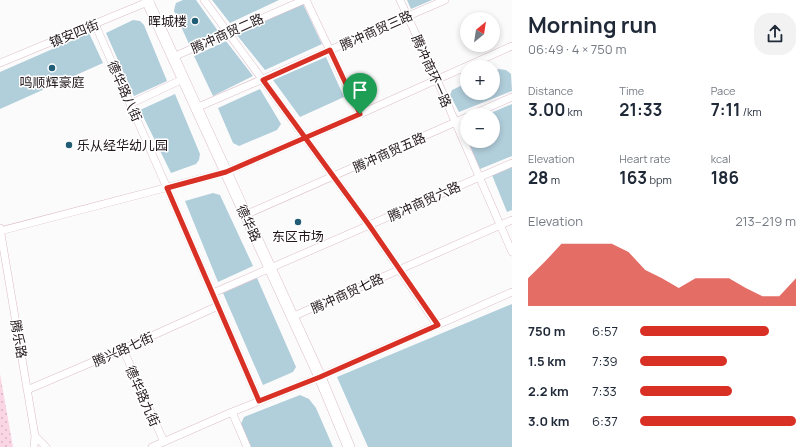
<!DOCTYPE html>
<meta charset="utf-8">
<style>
:root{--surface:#fff;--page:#f2f2f3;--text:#1f2937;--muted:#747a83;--accent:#d93025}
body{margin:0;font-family:Manrope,"Noto Sans SC",sans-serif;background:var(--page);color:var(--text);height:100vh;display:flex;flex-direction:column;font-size:15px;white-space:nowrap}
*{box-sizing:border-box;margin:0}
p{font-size:13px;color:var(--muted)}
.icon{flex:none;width:22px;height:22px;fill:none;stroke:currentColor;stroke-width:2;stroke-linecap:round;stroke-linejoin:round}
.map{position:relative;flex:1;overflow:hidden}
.side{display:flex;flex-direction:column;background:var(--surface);width:300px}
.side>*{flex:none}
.needle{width:26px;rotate:30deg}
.tools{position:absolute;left:460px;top:12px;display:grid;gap:8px}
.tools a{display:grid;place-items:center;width:40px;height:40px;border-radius:50%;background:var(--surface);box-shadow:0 2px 6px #0003;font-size:20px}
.pin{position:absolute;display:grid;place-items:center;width:34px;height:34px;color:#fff;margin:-41px -17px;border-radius:50% 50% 50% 0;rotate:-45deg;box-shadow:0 0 4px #0007}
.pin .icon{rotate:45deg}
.round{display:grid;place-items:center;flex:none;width:42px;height:42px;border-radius:16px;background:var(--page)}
.summary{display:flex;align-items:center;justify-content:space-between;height:68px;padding:0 16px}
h1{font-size:22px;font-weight:700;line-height:30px}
.figures{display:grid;grid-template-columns:repeat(3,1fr);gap:6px;height:68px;padding:4px 16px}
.figures div{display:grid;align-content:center}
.figures b{font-size:17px;font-weight:700}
.figures small{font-size:11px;font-weight:400}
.figures p{font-size:11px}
.chart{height:112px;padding:8px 16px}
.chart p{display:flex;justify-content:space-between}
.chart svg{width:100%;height:72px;margin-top:4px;fill:var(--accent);opacity:.7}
ul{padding:0 16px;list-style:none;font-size:13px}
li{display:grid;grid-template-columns:64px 48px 1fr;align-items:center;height:30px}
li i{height:10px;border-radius:5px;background:var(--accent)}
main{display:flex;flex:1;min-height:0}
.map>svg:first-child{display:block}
.park{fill:url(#park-dots)}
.building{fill:#b1cedb}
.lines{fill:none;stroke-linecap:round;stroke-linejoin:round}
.street-casing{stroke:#dcbeca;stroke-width:8}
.secondary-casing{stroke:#dcbeca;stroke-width:12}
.street{stroke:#fff;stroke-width:7}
.secondary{stroke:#fff;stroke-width:11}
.route-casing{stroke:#fff;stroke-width:8}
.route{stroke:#d93025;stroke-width:5}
.poi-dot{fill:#225d76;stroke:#fff;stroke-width:1.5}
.labels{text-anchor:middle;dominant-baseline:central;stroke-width:3;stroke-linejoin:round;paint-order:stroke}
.poi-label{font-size:13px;fill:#21161b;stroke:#fff}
.street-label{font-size:13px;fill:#21161b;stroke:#fff}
</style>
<main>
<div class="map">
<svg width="512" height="447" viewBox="0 0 512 447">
<defs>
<pattern id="park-dots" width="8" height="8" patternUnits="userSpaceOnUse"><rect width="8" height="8" fill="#fad5e3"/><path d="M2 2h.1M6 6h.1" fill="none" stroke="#d6b6c2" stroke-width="1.8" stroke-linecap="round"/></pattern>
</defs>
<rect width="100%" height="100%" fill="#fbfbfb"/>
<!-- park -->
<path class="park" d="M0 374 13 447H0Z"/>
<!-- building -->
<path class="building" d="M183 0H196L218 31 189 44 174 11 175 6 176 3Z
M212 0H279L230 23Z
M407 0H432L411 9Z
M303 4 322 44 265 70 236 34Z
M133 20 140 21 144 25 167 81 134 96 106 33Z
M89 33 103 63 0 109V72Z
M226 41 253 76 213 96 194 56Z
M326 57 344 97 300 117 273 80Z
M499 69 506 70 511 74 512 91 459 112 450 95 452 90 467 83V93H493V71Z
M260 89 281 124 277 130 239 146 233 143 218 108Z
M175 94 200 154 199 160 196 164 171 173 140 110Z
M512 104V156L480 169 468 141H493V115H486Z
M467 123V138L462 125Z
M512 167V210L507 212 492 175Z
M213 193 220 195 253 266 218 282 185 201Z
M257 278 296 367 293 372 263 385 223 293Z
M512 304V447H368L337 377Z
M300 395 309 399 316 408 333 447H251L241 424 244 417Z"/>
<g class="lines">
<!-- street casing -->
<g class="street-casing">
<path id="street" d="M204 0 369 225 437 325
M306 0 360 114
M400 0 437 80 512 252
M95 24 167 188 259 401
M173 57 304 0
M0 63 150 1
M130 104 183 79
M196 108 445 0
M472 115 512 97
M245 215 467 117
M0 228 35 436 46 447
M0 231 226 172 360 114 512 46
M213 293 512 163
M292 317 512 220
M123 349 164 442
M27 390 123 349 218 306
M232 412 247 447
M34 447 35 436
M152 447 232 412 320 377 512 292"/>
</g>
<!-- secondary casing -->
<g class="secondary-casing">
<path id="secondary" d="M147 0 320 377 349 447"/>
</g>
<!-- street -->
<use href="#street" class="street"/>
<!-- secondary -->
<use href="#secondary" class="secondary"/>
</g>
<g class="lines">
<!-- route casing -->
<g class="route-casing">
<path id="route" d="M360 114 226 172 167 188 259 401 320 377 438 325 369 225 263 80 330 50 360 114"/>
</g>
<!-- route -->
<use href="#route" class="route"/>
</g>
<!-- markers -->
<g class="poi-dot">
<circle cx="195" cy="21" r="4"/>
<circle cx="52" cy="68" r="4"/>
<circle cx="69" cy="145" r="4"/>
<circle cx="298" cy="222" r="4"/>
</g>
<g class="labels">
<!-- poi labels -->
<g class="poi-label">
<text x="187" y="21" text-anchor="end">晖城楼</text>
<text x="52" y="82">鸣顺辉豪庭</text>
<text x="77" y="145" text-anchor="start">乐从经华幼儿园</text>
<text x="298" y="236">东区市场</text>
</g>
<!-- street labels -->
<g class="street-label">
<text transform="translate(376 30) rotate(-24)">腾冲商贸三路</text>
<text transform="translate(74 33) rotate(-22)">镇安四街</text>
<text transform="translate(227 33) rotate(-24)">腾冲商贸二路</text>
<text transform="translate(432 71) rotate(66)">腾冲商环一路</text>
<text transform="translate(125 91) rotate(66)">德华路八街</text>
<text transform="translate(389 152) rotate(-24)">腾冲商贸五路</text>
<text transform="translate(424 201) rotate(-24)">腾冲商贸六路</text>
<text transform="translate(249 223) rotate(65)">德华路</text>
<text transform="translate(347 293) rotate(-24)">腾冲商贸七路</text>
<text transform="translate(19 339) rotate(80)">腾乐路</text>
<text transform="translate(123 349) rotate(-24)">腾兴路七街</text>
<text transform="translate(143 396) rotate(66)">德华路九街</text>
</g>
</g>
</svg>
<div class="tools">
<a><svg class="needle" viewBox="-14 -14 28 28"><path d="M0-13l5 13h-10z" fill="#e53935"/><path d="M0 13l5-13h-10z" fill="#747a83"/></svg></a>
<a>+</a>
<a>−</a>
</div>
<div class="pin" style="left:360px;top:114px;background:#1e9e55"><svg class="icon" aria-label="arrive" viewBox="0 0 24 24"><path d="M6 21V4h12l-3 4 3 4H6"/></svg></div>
</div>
<section class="side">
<div class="summary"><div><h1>Morning run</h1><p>06:49 · 4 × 750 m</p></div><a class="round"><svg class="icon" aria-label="share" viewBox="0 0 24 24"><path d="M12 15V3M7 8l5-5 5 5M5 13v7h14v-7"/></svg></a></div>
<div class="figures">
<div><p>Distance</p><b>3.00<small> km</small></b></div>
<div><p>Time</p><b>21:33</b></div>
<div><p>Pace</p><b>7:11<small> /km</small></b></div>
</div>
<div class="figures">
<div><p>Elevation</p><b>28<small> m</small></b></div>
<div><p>Heart rate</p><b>163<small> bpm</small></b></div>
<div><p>kcal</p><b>186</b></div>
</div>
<div class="chart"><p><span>Elevation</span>213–219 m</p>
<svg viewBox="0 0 160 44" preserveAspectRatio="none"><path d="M0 44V27L10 17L20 6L30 6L40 6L50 6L60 11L70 22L80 27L90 33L100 27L110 27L120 27L130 33L140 38L150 38L160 27V44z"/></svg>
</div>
<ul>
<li><b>750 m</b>6:57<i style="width:83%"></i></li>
<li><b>1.5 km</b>7:39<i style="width:56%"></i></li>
<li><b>2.2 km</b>7:33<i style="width:59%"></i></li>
<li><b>3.0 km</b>6:37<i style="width:100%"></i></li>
</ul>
</section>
</main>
